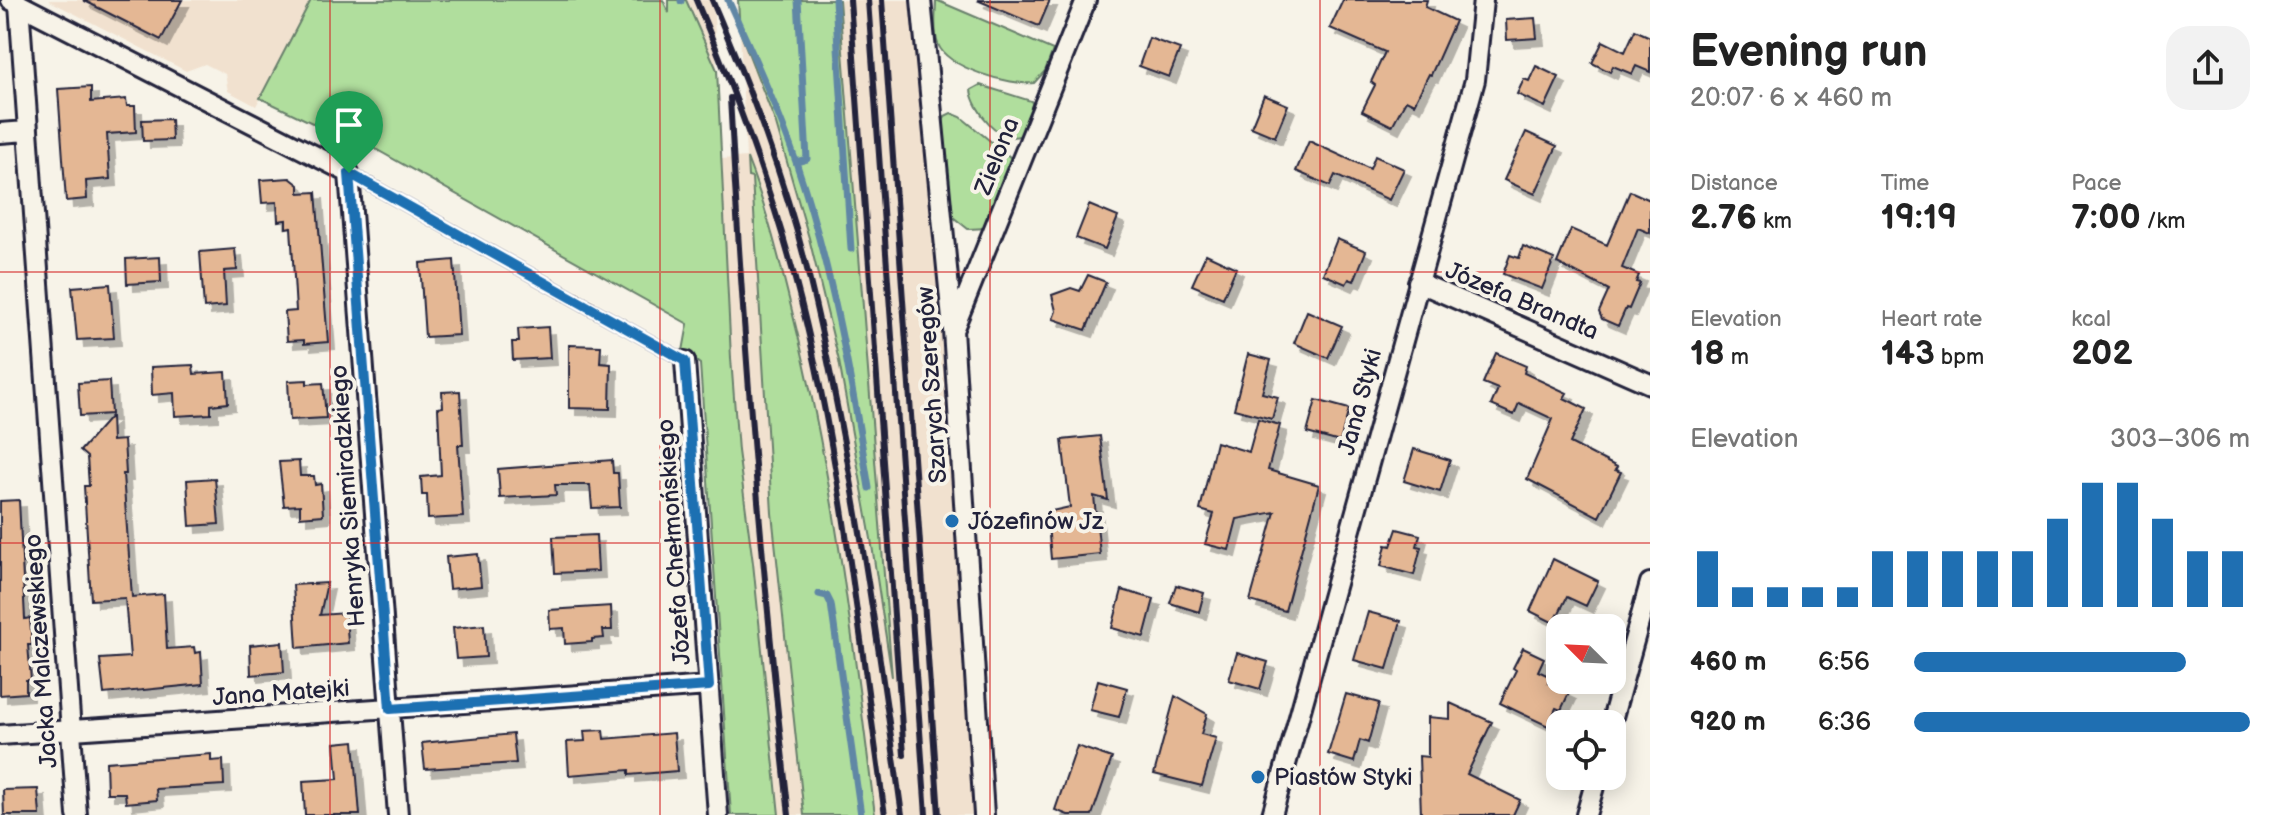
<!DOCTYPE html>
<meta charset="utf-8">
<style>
:root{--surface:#fff;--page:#f2f2f2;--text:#222;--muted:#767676;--accent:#1f6fb2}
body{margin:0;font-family:"Balsamiq Sans",sans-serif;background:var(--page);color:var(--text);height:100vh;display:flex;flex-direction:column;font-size:30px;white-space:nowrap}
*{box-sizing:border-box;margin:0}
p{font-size:26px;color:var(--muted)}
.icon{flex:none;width:44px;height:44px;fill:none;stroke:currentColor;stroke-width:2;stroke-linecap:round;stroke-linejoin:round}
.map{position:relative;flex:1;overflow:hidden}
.details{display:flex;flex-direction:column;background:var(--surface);width:640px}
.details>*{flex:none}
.needle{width:52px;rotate:294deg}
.tools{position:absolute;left:1546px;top:614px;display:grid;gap:16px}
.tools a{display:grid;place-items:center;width:80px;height:80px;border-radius:16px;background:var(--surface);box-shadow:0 4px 20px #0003;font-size:40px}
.pin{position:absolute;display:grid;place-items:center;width:68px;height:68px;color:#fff;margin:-82px -34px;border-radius:50% 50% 50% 0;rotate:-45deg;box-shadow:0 0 8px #0007}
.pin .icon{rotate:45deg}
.round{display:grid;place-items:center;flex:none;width:84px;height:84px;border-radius:24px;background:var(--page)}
.headline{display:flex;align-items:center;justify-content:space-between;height:136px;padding:0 40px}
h1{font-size:44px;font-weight:600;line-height:60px}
.metrics{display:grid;grid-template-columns:repeat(3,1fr);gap:12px;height:136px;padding:8px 40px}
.metrics div{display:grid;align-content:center}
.metrics b{font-size:34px;font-weight:600}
.metrics small{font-size:22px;font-weight:400}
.metrics p{font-size:22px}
.chart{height:224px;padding:16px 40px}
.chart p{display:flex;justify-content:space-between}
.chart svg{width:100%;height:144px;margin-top:8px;stroke:var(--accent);stroke-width:6}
ul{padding:0 40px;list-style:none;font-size:26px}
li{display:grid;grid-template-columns:128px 96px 1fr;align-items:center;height:60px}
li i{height:20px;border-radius:10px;background:var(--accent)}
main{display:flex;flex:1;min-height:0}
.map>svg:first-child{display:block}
.built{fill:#f1e1cf}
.green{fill:#b0de9d;stroke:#69806c;stroke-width:2}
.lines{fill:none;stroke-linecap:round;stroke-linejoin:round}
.stream{stroke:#6187a5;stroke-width:7}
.building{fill:#e4b794;stroke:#22223b;stroke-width:2;filter:url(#shadow)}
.lane-casing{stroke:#22223b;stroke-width:15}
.street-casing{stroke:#22223b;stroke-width:24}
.lane{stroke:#f7f3e8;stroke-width:9}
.street{stroke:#f7f3e8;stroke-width:18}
.rail{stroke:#22223b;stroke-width:6}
.route-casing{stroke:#fff;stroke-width:16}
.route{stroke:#1f6fb2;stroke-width:10}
.grid{fill:none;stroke:#d62828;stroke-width:2;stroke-opacity:0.55}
.poi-dot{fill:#1f6fb2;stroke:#f7f3e8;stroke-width:3}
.labels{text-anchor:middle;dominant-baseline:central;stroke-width:8;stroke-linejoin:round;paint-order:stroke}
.street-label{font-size:24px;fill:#22223b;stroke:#f7f3e8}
.poi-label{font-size:24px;fill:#22223b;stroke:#f7f3e8;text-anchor:start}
</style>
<main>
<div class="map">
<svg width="1650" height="815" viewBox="0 0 1650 815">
<defs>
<filter id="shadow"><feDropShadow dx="7" dy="7" stdDeviation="0" flood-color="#0004"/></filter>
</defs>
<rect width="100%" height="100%" fill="#f7f3e8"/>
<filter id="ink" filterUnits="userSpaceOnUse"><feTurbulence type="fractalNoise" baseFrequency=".0125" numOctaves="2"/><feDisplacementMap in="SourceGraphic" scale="16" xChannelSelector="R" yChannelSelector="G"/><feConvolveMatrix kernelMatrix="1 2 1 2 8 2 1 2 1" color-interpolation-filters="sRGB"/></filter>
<g filter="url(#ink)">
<!-- built -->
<path class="built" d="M48 0H311L256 106 228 91 225 74 205 64 186 71Z
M686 0H713L717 70Z
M839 0H909L922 104 956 477 980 815H875L832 497 819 431 767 211 747 161 748 177H752L772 513 804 815H779L753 563 738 451 731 358 722 159 746 157 740 32 776 124 809 238 839 361 890 660Z"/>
<!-- green -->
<path class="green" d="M311 0H663L669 13V0H686L717 70 731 358 738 451 753 563 779 815H731L700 364 683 351 688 324 345 132 327 130 260 98Z
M738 0H839L892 677 871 539 839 361 809 238 776 124 740 32Z
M936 0 1053 50 1045 71 1034 83C1011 86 947 68 938 44 933 32 936 13 936 0Z
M980 85 1031 101 1036 110C1033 118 1031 129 1025 133 1002 149 973 109 971 90Z
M951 113 961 117 1011 158 1014 163 988 228 968 229 948 213 942 124 945 116Z
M747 158C767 209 780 262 793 315 834 479 854 648 875 815H804L772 513 752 178 748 177Z"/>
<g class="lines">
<!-- stream -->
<path class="stream" d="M681 0V1
M728 0C752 53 777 106 796 162 832 268 851 377 869 488
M835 0 851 249
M796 162 807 159 798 0
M819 594 827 596 831 604 861 815"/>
</g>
<!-- building -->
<path class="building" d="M83 0H182L161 40Z
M977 0H1050L1039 26Z
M1343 0H1427L1425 7 1455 21 1431 75 1429 74 1414 104 1406 100 1392 126 1362 111 1375 85 1371 82 1385 52 1330 28Z
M1535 18 1537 38 1507 40 1506 20Z
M1635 30 1650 37V72L1636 66 1632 74 1613 66 1610 72 1592 63 1603 41 1625 52Z
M1149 38 1180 49 1169 77 1139 66Z
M1536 66 1559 77 1545 107 1517 94 1524 79 1529 81Z
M91 87V102L126 99 127 106H135L136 132 107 134 110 179 86 181 87 199 66 201 58 89Z
M1264 95 1288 105 1275 137 1251 127Z
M171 119 172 140 143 141 142 120Z
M1526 132 1557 146 1535 194 1504 180Z
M1309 141 1370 169 1375 156 1404 169 1389 200 1335 175 1330 186 1296 171Z
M290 178 299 185V193L316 192 328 342 304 344V340L287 341 285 312 296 311 291 227 286 228V220L278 221 277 202 262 203 260 180Z
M1630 191 1650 200V233L1638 228 1622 268 1639 275 1636 282 1640 283 1629 309 1626 308 1618 326 1602 319 1599 312 1609 290 1557 263 1571 229 1607 245Z
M1089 205 1118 217 1105 249 1076 238Z
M1337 239 1366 251 1354 281 1349 279 1346 284 1323 274Z
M1523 246 1554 259 1542 289 1503 274 1510 255 1519 258Z
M235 249 237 270 224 271 226 306 204 308 200 252Z
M1206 254 1236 268 1223 298 1192 285Z
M160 257 161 282 127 284 126 259Z
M454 260 459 335 425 337 420 263Z
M1088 275 1106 282 1086 330 1053 319 1056 311 1052 295 1071 288 1080 291Z
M110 284 114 338 77 340 72 287Z
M1307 311 1342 326 1328 358 1294 343Z
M548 327 550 358 513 360 512 342H519L518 329Z
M569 345 601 346 600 363 611 364 610 409 569 408Z
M1496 353 1526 366 1524 373 1567 393 1564 398 1586 409 1570 443 1617 467 1615 470 1621 472 1599 517 1527 479 1553 419 1519 403 1514 415 1491 405 1498 389 1483 383Z
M1248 354 1271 360 1262 393 1278 397 1272 419 1234 409Z
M193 365 194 374 226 372 228 403 211 405V414L175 416 174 393 152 395 151 367Z
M307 380V384L323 383 326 418 290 420 288 381Z
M109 381 111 414 80 416 78 383Z
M460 391 463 445H458L463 517 428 519 427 495H422L421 477 441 475 438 408 443 407 442 392Z
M1316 400 1349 409 1340 442 1307 433Z
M111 416 112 441 124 440 126 474H123L132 597 164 594 167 649 194 647 195 653 201 652 203 684 104 694 100 659 130 657 125 598 91 600 84 486H89L87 457 80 451Z
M1258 419 1280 425 1268 470 1319 485 1285 611 1250 601 1275 512 1237 519 1229 550 1205 544 1214 514 1200 510 1216 442 1249 452Z
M1100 436 1108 500 1094 496 1100 554 1051 559 1047 512 1070 507 1062 440Z
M1414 449 1450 460 1440 492 1404 481Z
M612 460 613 473H618L620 507 592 508 590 485H555L556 495 500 498 498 469Z
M299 461 300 476H314L315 485 321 484 323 515 300 517V505L284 506 279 462Z
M215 478 219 524 190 526 187 480Z
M19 500 25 619 30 618 32 645H28L31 680H26V693L0 695V501Z
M1397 529 1420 535 1417 546 1421 547 1414 575 1381 566 1386 545 1391 546Z
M596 535 598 571 555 573 553 537Z
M478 554 481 586 449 589 446 557Z
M1553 559 1598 581 1586 606 1567 597 1554 623 1530 611Z
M327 583 320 615 346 613 348 643 297 648 293 585Z
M1176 585 1204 593 1199 612 1170 603Z
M1122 590 1154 599 1144 637 1112 628Z
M611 606 612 630H603L604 638 592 639V642L565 644 564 628 550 629 549 610Z
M1368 612 1401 621 1387 669 1354 660Z
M484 625 486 657 456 659 453 628Z
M282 642 284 672 251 675 250 645Z
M1523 648 1544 658 1538 671 1551 677 1548 683 1569 693 1561 710 1556 708 1548 726 1500 703 1516 670 1513 668Z
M1237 653 1268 662 1260 689 1229 680Z
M1098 680 1127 688 1119 717 1090 710Z
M1346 694 1379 703 1368 743 1360 740 1354 762 1328 754Z
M1175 696 1207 714 1201 734 1216 738 1202 786 1154 774Z
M1450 703 1492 722 1467 774 1520 800 1513 815H1421L1419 756 1428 757V717L1450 719Z
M603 730 604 739 674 733 677 771 629 775V770L569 775 567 742 585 741 584 731Z
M513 734 516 763 425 769 422 743Z
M354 741 360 815H305L303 781 338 779 335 743Z
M1077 746 1112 758 1092 815H1068L1055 810Z
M211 754V761L223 760 224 785 156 789 157 800 126 803 125 793H107L106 762Z
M38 789 40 815H4L3 790Z"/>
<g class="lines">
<!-- lane casing -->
<g class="lane-casing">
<path id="lane" d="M349 173 685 361"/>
</g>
<!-- street casing -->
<g class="street-casing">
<path id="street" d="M11 0 349 173 398 815
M921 0 953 330 984 815
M19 4 77 815
M0 133 27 131
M1418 282 1650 384
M954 328 1086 0
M685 361 718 815
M1611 724 1650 583
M0 735 709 686
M1272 815 1475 80 1483 0
M1586 815 1597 776"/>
</g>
<!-- lane -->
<use href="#lane" class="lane"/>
<!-- street -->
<use href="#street" class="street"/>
<!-- rail -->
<path class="rail" d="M696 0C738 99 775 198 801 302 843 470 860 644 885 815
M712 0C750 89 785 179 808 273 851 451 877 634 902 815
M850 0 904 755
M868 0 926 815
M882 0 939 815
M730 98C743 337 762 576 789 815"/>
</g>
</g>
<g class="lines" filter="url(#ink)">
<!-- route casing -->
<g class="route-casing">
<path id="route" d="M349 173 685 361 709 686 390 709Z"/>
</g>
<!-- route -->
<use href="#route" class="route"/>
</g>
<!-- grid -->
<path class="grid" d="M330 0V815M660 0V815M990 0V815M1320 0V815M0 272H1650M0 543H1650"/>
<!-- markers -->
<g class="poi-dot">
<circle cx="952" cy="521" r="8"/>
<circle cx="1258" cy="777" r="8"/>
</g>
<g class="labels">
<!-- street labels -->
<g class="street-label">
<text transform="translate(997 156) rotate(-68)">Zielona</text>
<text transform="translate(1522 301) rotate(23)">Józefa Brandta</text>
<text transform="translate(932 385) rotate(-94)">Szarych Szeregów</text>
<text transform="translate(1360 402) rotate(-75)">Jana Styki</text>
<text transform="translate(348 496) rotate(-94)">Henryka Siemiradzkiego</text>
<text transform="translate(674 542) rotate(-94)">Józefa Chełmońskiego</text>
<text transform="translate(41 651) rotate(-94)">Jacka Malczewskiego</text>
<text transform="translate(281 693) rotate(-4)">Jana Matejki</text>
</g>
<!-- poi labels -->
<g class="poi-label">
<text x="968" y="521">Józefinów Jz</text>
<text x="1274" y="777">Piastów Styki</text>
</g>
</g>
</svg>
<div class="tools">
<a><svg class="needle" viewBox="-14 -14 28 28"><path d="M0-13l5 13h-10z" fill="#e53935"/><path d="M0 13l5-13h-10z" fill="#767676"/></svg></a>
<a><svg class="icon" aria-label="locate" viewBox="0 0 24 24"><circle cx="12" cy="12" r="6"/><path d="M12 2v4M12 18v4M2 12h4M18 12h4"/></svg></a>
</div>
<div class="pin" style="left:349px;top:173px;background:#1e9e55"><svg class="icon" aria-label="arrive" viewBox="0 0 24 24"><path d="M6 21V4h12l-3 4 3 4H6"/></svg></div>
</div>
<section class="details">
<div class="headline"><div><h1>Evening run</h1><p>20:07 · 6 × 460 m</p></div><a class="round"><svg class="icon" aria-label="share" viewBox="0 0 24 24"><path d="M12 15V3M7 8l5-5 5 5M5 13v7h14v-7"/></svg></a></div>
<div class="metrics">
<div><p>Distance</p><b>2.76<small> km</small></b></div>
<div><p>Time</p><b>19:19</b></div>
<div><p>Pace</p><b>7:00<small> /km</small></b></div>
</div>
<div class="metrics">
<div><p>Elevation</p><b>18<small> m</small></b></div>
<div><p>Heart rate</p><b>143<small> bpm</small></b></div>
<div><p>kcal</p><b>202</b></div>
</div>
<div class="chart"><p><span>Elevation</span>303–306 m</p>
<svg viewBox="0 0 160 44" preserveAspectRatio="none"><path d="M5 44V27M15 44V38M25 44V38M35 44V38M45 44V38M55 44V27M65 44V27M75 44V27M85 44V27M95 44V27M105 44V17M115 44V6M125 44V6M135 44V17M145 44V27M155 44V27"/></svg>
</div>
<ul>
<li><b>460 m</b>6:56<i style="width:81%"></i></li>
<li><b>920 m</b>6:36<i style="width:100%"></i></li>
</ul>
</section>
</main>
